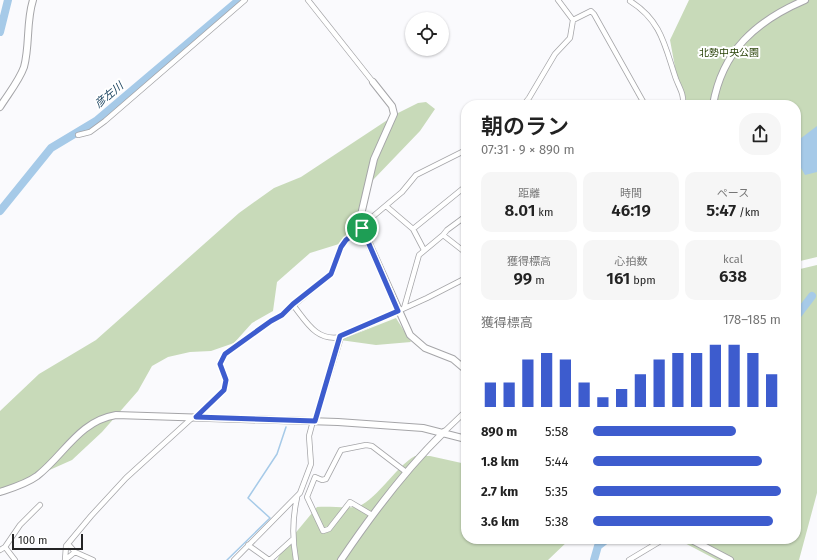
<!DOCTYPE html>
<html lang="ja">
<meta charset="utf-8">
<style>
:root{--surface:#fff;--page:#f6f6f6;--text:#222;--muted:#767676;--accent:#3d5cce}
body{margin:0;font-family:"Fira Sans","Noto Sans JP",sans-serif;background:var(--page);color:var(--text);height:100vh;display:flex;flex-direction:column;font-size:15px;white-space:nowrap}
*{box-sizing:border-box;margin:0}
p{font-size:13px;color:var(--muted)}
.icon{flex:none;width:22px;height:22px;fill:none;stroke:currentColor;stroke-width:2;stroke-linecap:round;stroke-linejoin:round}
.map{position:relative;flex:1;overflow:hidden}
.sheet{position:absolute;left:461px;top:100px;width:340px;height:444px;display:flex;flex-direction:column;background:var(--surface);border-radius:16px;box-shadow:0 1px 3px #0004}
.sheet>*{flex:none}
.buttons{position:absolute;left:405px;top:12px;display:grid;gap:8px}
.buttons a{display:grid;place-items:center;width:44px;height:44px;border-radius:50%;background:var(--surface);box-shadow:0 1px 3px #0004;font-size:20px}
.scale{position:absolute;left:12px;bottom:10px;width:71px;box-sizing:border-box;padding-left:4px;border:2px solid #242425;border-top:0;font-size:11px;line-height:14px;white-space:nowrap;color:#242425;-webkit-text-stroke:3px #fff;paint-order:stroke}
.pin{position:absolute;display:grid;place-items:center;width:34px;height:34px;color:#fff;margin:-17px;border:2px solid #fff;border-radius:50%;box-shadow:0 1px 4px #0007}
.round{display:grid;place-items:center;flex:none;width:42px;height:42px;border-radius:16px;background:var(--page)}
.overview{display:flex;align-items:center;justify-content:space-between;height:68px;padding:0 20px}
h1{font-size:22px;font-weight:600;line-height:30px}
.metrics{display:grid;grid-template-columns:repeat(3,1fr);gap:6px;height:68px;padding:4px 20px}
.metrics div{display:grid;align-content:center;border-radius:10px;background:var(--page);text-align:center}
.metrics b{font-size:17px;font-weight:600}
.metrics small{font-size:11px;font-weight:400}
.metrics p{font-size:11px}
.chart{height:112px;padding:8px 20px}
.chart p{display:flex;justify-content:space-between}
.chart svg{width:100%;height:72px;margin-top:4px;stroke:var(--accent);stroke-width:6}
ul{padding:0 20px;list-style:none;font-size:13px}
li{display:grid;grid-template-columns:64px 48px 1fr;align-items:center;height:30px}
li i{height:10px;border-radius:5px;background:var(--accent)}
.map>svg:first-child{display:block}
.green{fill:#c8dab9}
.water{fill:#a6cae8}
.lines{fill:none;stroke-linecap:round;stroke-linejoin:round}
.stream{stroke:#a6cae8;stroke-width:1.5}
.river{stroke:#a6cae8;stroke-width:8}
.street-casing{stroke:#a5a5a8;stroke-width:6}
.secondary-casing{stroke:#a5a5a8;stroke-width:8}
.street{stroke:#fff;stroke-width:4.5}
.secondary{stroke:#fff;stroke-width:6}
.route-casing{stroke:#fff;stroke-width:8}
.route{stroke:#3d5cce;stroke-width:5}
.labels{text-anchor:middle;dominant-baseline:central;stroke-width:4;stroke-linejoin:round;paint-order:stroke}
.park-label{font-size:10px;fill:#284207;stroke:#fff}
.water-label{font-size:11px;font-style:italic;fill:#113b59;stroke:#fff}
</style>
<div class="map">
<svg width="817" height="560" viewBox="0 0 817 560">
<rect width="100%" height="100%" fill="#fafafd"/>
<!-- green -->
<path class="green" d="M689 0H817V257L796 262V105H682L670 40Z
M426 102 435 109 420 131 372 181 368 192 366 209 357 227 339 244 310 253 277 282 273 311 252 323 234 343 211 351 190 352 168 357 152 366 138 391 102 432 72 460 0 492V411L39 374 96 340 239 213 274 188 301 177 398 113 418 103Z
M817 265V493L799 560H717L677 539H796V270Z
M396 318 411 342 376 345 340 340Z
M415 456H430L466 464V539H570L548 560H277L283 548 317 507C329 506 343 508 355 507 373 505 395 467 415 456Z"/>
<!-- water -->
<path class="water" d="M817 126V172L805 175 796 159V142Z"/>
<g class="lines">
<!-- stream -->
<path class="stream" d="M352 334 383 320
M227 560 270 518 248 498 277 454 286 427"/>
<!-- river -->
<path class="river" d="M0 32 8 0
M0 211 51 148 96 121 239 0
M796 317 812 296
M594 560 598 546 607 539"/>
<!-- street casing -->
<g class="street-casing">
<path id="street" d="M308 0 373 82
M630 1C662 21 665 47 676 79 680 89 684 94 683 105
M573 20 591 11 594 14 645 105
M512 105 525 103 529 98 555 54 570 38 573 20 558 0
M78 135 90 132 105 121 245 0
M386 206 413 229 466 186
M413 229 424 250
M443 235 466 253
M293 305C306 321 316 342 341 337L427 298 466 278
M404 308 419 255 443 235 447 230 466 216
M196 417 224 390 226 381 220 364 225 354 271 321 282 315 331 274 341 247 345 240 402 192 416 175 466 150
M315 421 341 337
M444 432 466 411
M372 515 350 502 329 529 323 531 307 497 315 477 322 480 326 479 341 450 366 445 372 446 406 472
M68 544 75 552 93 560
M248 545 269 560
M5 547 15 560
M0 550 5 547 20 525 40 505
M65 560 66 546 91 516 126 478 193 417
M65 560 75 552
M234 560 300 493 311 464 309 436 313 421
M270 560 292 540
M296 560C292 538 292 520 297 498
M629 560 664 539"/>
</g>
<!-- secondary casing -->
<g class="secondary-casing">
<path id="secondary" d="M373 82 392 106 394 114 374 159 360 219 362 228 410 335 425 348 453 359 466 370
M713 105C722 51 756 21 805 0
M0 107C8 94 19 81 24 67 30 45 26 22 33 0
M0 492C12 488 26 484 37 476 64 455 79 421 116 415L338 422 423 428 466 439
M690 539 730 560
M341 560C372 514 404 471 444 432"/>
</g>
<!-- street -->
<use href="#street" class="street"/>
<!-- secondary -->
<use href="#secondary" class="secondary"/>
</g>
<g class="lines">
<!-- route casing -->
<g class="route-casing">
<path id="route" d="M362 228 398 311 340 336 315 421 196 417 224 390 226 380 220 364 225 354 271 321 282 315 293 304 331 274 341 247 346 240Z"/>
</g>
<!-- route -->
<use href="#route" class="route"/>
</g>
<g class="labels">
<!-- park labels -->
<g class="park-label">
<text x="729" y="53">北勢中央公園</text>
</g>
<!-- water labels -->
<g class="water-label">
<text transform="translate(109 95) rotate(-40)">彦左川</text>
</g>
</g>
</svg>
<div class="buttons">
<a><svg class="icon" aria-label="locate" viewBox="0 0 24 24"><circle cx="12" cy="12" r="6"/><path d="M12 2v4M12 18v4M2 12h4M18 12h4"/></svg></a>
</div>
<div class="scale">100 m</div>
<div class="pin" style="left:362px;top:228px;background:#1e9e55"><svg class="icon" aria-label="arrive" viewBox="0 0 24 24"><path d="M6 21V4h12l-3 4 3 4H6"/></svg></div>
<section class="sheet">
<div class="overview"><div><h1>朝のラン</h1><p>07:31 · 9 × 890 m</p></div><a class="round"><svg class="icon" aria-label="share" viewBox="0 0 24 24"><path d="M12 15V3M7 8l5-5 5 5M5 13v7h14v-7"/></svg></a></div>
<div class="metrics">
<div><p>距離</p><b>8.01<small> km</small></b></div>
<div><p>時間</p><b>46:19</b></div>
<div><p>ペース</p><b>5:47<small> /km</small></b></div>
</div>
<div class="metrics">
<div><p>獲得標高</p><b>99<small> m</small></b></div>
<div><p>心拍数</p><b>161<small> bpm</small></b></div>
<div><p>kcal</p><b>638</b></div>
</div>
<div class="chart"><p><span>獲得標高</span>178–185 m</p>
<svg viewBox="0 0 160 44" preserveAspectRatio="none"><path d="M5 44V29M15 44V29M25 44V15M35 44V11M45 44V15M55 44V29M65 44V38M75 44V33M85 44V24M95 44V15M105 44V11M115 44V11M125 44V6M135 44V6M145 44V11M155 44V24"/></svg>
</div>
<ul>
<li><b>890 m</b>5:58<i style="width:76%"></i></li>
<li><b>1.8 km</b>5:44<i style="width:90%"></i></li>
<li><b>2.7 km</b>5:35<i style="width:100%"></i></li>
<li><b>3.6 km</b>5:38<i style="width:96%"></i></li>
</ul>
</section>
</div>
